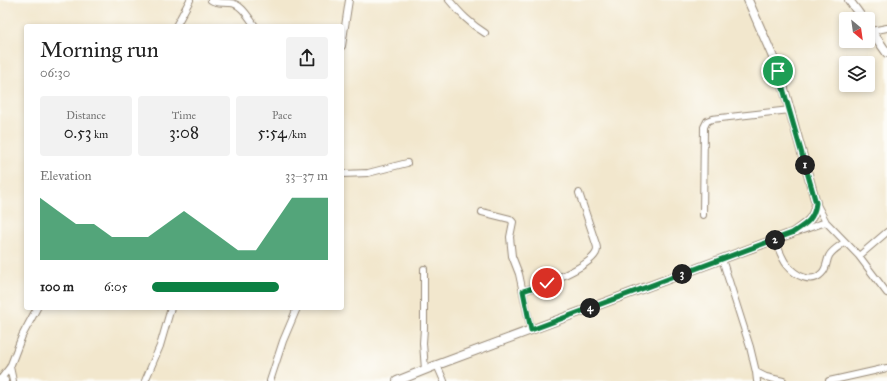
<!DOCTYPE html>
<meta charset="utf-8">
<style>
:root{--surface:#fff;--page:#f2f2f2;--text:#222;--muted:#767676;--accent:#0b8043}
body{margin:0;font-family:"IM FELL Great Primer",serif;background:var(--page);color:var(--text);height:100vh;display:flex;flex-direction:column;font-size:15px;white-space:nowrap}
*{box-sizing:border-box;margin:0}
p{font-size:13px;color:var(--muted)}
.icon{flex:none;width:22px;height:22px;fill:none;stroke:currentColor;stroke-width:2;stroke-linecap:round;stroke-linejoin:round}
.map{position:relative;flex:1;overflow:hidden}
.details{position:absolute;left:24px;top:24px;width:320px;height:286px;display:flex;flex-direction:column;background:var(--surface);border-radius:4px;box-shadow:0 2px 6px #0003}
.details>*{flex:none}
.needle{width:26px;rotate:151deg}
.buttons{position:absolute;left:839px;top:12px;display:grid;gap:8px}
.buttons a{display:grid;place-items:center;width:36px;height:36px;border-radius:4px;background:var(--surface);box-shadow:0 2px 6px #0003;font-size:20px}
.pin{position:absolute;display:grid;place-items:center;width:34px;height:34px;color:#fff;margin:-17px;border:2px solid #fff;border-radius:50%;box-shadow:0 1px 4px #0007}
.km{position:absolute;width:20px;height:20px;margin:-10px;border-radius:50%;background:#222;color:#fff;font-size:11px;line-height:20px;text-align:center}
.round{display:grid;place-items:center;flex:none;width:42px;height:42px;border-radius:4px;background:var(--page)}
.summary{display:flex;align-items:center;justify-content:space-between;height:68px;padding:0 16px}
h1{font-size:22px;font-weight:600;line-height:30px}
.metrics{display:grid;grid-template-columns:repeat(3,1fr);gap:6px;height:68px;padding:4px 16px}
.metrics div{display:grid;align-content:center;border-radius:4px;background:var(--page);text-align:center}
.metrics b{font-size:17px;font-weight:600}
.metrics small{font-size:11px;font-weight:400}
.metrics p{font-size:11px}
.chart{height:112px;padding:8px 16px}
.chart p{display:flex;justify-content:space-between}
.chart svg{width:100%;height:72px;margin-top:4px;fill:var(--accent);opacity:.7}
ul{padding:0 16px;list-style:none;font-size:13px}
li{display:grid;grid-template-columns:64px 48px 1fr;align-items:center;height:30px}
li i{height:10px;border-radius:5px;background:var(--accent)}
.map>svg:first-child{display:block}
.lines{fill:none;stroke-linecap:round;stroke-linejoin:round}
.minor-casing{stroke:#968876;stroke-width:8}
.tertiary-casing{stroke:#968876;stroke-width:10}
.minor{stroke:#fff;stroke-width:6}
.tertiary{stroke:#fff;stroke-width:8}
.route-casing{stroke:#fff;stroke-width:8}
.route{stroke:#0b8043;stroke-width:5}
</style>
<div class="map">
<svg width="887" height="381" viewBox="0 0 887 381">
<rect width="100%" height="100%" fill="#fdfcf7"/>
<filter id="ink" filterUnits="userSpaceOnUse"><feTurbulence type="fractalNoise" baseFrequency=".025" numOctaves="2"/><feDisplacementMap in="SourceGraphic" scale="8" xChannelSelector="R" yChannelSelector="G"/><feConvolveMatrix kernelMatrix="1 2 1 2 8 2 1 2 1" color-interpolation-filters="sRGB"/></filter>
<filter id="wash" filterUnits="userSpaceOnUse"><feTurbulence type="fractalNoise" baseFrequency=".012" numOctaves="4" result="noise"/><feDisplacementMap in="SourceGraphic" scale="16" xChannelSelector="R" yChannelSelector="G"/><feGaussianBlur stdDeviation="0.9" result="paint"/><feColorMatrix in="noise" values="0 0 0 0 0 0 0 0 0 0 0 0 0 0 0 0 0 1.4 0 .05"/><feComposite in="paint" operator="in"/></filter>
<g filter="url(#wash)">
<rect width="100%" height="100%" fill="#f2e7cd"/>
</g>
<g filter="url(#ink)">
<g class="lines">
<!-- minor casing -->
<g class="minor-casing">
<path id="minor" d="M211 0C217 4 223 2 230 3 241 3 249 18 255 26
M449 0C460 13 470 24 485 33
M176 26 190 0
M871 31 887 28
M342 46 349 0
M342 174 368 173 407 163
M816 203 826 222 859 256 887 293
M482 212 510 219 513 222 510 237 512 256 519 274 531 330
M703 215 704 127 707 121 712 119 790 110
M797 232 826 222
M775 240C778 247 782 259 787 265 795 275 811 285 822 273 827 268 826 262 829 256 832 250 840 246 845 242
M859 256 887 232
M722 259 750 347 756 372 757 381
M424 269V328L423 343 425 370
M523 291C540 286 588 268 596 253 598 249 597 247 596 244L579 193
M437 365 444 381
M10 367 13 381
M756 372 766 377 783 381
M0 380 10 367 22 336 37 308
M145 381 160 346 171 308
M270 381 283 341 297 308
M829 381 887 368"/>
</g>
<!-- tertiary casing -->
<g class="tertiary-casing">
<path id="tertiary" d="M849 0 863 19
M868 26 887 53
M0 380 4 381
M397 381 437 365 792 233C805 224 814 220 816 203L779 71 748 0"/>
</g>
<!-- minor -->
<use href="#minor" class="minor"/>
<!-- tertiary -->
<use href="#tertiary" class="tertiary"/>
</g>
</g>
<g class="lines" filter="url(#ink)">
<!-- route casing -->
<g class="route-casing">
<path id="route" d="M547 283 523 291 531 330 792 233C806 224 814 220 816 203L778 71"/>
</g>
<!-- route -->
<use href="#route" class="route"/>
</g>
</svg>
<div class="buttons">
<a><svg class="needle" viewBox="-14 -14 28 28"><path d="M0-13l5 13h-10z" fill="#e53935"/><path d="M0 13l5-13h-10z" fill="#767676"/></svg></a>
<a><svg class="icon" aria-label="layers" viewBox="0 0 24 24"><path d="M12 4l9 5-9 5-9-5zM3 14l9 5 9-5"/></svg></a>
</div>
<div class="pin" style="left:778px;top:71px;background:#1e9e55"><svg class="icon" aria-label="arrive" viewBox="0 0 24 24"><path d="M6 21V4h12l-3 4 3 4H6"/></svg></div>
<div class="pin" style="left:547px;top:283px;background:#d93025"><svg class="icon" aria-label="check" viewBox="0 0 24 24"><path d="M5 12l5 5 9-10"/></svg></div>
<b class="km" style="left:805px;top:165px">1</b>
<b class="km" style="left:775px;top:240px">2</b>
<b class="km" style="left:682px;top:274px">3</b>
<b class="km" style="left:590px;top:308px">4</b>
<section class="details">
<div class="summary"><div><h1>Morning run</h1><p>06:30</p></div><a class="round"><svg class="icon" aria-label="share" viewBox="0 0 24 24"><path d="M12 15V3M7 8l5-5 5 5M5 13v7h14v-7"/></svg></a></div>
<div class="metrics">
<div><p>Distance</p><b>0.53<small> km</small></b></div>
<div><p>Time</p><b>3:08</b></div>
<div><p>Pace</p><b>5:54<small> /km</small></b></div>
</div>
<div class="chart"><p><span>Elevation</span>33–37 m</p>
<svg viewBox="0 0 160 44" preserveAspectRatio="none"><path d="M0 44V6L10 14L20 22L30 22L40 30L50 30L60 30L70 22L80 14L90 22L100 30L110 38L120 38L130 22L140 6L150 6L160 6V44z"/></svg>
</div>
<ul>
<li><b>100 m</b>6:05<i style="width:72%"></i></li>
</ul>
</section>
</div>
